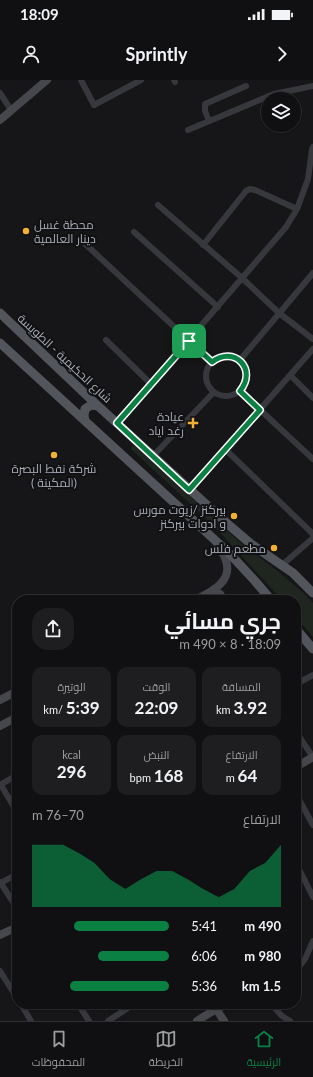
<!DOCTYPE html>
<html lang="ar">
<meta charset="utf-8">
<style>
:root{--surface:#101012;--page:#1e1e20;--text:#f1f3f6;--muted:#9c9d9f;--line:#303032;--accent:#0b8043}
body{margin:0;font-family:Lato,Cairo,sans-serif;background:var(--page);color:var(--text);direction:rtl;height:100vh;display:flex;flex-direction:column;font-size:15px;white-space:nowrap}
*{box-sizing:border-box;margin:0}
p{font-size:13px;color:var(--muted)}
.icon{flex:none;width:22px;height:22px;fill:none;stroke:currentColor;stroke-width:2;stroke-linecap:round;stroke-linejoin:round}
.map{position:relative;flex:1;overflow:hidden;direction:ltr}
.sheet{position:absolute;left:12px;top:515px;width:289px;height:414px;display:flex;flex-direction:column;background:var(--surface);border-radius:16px;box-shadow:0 1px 3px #0004,0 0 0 1px var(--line);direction:rtl}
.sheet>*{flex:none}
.buttons{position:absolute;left:261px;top:12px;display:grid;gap:8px}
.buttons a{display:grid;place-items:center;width:40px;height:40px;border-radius:50%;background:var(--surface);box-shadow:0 1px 3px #0004,0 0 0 1px var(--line);font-size:20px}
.pin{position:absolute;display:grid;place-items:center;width:34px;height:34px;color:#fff;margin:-17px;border-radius:8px;box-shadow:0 2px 6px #0006}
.round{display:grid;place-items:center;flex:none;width:42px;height:42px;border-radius:16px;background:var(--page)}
.summary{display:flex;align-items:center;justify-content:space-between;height:68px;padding:0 20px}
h1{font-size:22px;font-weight:700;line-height:30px}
.stats{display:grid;grid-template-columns:repeat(3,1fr);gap:6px;height:68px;padding:4px 20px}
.stats div{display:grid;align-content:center;border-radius:10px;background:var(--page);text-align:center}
.stats b{font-size:17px;font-weight:700}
.stats small{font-size:11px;font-weight:400}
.stats p{font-size:11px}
.chart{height:112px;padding:8px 20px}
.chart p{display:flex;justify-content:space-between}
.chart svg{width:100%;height:72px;margin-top:4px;fill:var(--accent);opacity:.7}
ul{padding:0 20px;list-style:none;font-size:13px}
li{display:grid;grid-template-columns:64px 48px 1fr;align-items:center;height:30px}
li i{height:10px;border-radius:5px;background:var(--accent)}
.status{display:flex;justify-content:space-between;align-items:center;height:28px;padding:0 20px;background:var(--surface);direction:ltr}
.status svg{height:11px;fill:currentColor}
header{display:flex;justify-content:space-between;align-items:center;height:52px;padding:0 20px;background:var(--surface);font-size:18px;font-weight:700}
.dock{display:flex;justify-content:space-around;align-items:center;height:56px;border-top:1px solid var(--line);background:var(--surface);font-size:11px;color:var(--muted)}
.dock a{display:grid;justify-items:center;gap:2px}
.dock .active{color:var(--accent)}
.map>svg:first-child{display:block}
.green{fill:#1e261f}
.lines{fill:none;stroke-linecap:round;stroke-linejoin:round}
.street{stroke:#37383d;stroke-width:6}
.secondary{stroke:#45474d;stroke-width:8}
.primary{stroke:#53555c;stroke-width:9}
.route-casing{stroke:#fff;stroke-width:8}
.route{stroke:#0b8043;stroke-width:5}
.poi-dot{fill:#f2b134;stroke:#111113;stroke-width:1.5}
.labels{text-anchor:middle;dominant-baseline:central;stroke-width:4;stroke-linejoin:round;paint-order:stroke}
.poi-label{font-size:12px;fill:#a8adb8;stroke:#111113;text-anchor:end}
.street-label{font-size:12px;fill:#a8adb8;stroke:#111113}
</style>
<div class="status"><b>18:09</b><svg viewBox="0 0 49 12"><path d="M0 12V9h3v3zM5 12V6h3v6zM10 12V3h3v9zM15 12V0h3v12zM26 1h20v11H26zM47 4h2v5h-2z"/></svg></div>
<header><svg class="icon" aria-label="forward" viewBox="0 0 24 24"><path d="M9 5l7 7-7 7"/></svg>Sprintly<svg class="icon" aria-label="person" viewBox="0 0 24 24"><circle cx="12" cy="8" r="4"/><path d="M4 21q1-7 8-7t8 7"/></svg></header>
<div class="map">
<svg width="313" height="941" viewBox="0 0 313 941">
<rect width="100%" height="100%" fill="#161618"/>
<!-- green -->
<path class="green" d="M132 366H135L139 369 237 460 280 493 306 515 313 523V557L296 537V520H282L212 444 131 369Z"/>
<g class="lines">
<!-- street -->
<path class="street" d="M81 0 94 25 141 0
M174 0 175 2
M0 13 11 30
M209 41 205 31V24L246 6
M188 50 274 14 313 6
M158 125 242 198 279 233 313 259
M134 152 218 227
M81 160 212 282
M203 165 246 111 250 109 255 110 297 129
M106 260 151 304
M206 296a20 20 0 1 1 40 0a20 20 0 1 1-40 0Z
M240 280 313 193
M290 295 313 318
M240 311 313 379
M117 343 286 147 297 129 308 99 312 69 313 67
M225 369 313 454
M153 376 214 312
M189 410 313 269
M282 485 313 458
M296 604 313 595
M296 652 313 677
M0 705 17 695
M1 705 17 732
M296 714 313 745
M296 783 313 817
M0 802 17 828
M1 803 17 794
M0 891 17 918
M296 891 305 879 313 861
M21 924 31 941
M78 924 89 941
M271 924 282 936 290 941
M216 929 235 924
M108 941 134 924"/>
<!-- secondary -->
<path class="secondary" d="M0 40 47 0
M213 511 220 514 224 520
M195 520C211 512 235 501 225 478 223 473 220 469 217 464
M0 620 17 611
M0 646 17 637
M296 687 313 677
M0 855 17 847
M213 924 224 941
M197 941 216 929"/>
<!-- primary -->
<path class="primary" d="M0 233 98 326 230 446 251 464 293 493 313 513
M0 263 229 473 255 501 271 520
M85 340 84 336 85 329 91 325 98 326
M296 549 313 569"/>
</g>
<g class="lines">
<!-- route casing -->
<g class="route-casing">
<path id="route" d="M189 261 212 282C234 265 258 289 240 311L260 330 189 410 117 343Z"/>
</g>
<!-- route -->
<use href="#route" class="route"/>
</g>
<!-- markers -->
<g class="poi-dot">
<circle cx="26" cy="151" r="4"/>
<path d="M191 337h4v4h4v4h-4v4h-4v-4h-4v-4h4z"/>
<circle cx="54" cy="375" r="4"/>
<circle cx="234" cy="436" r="4"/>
<circle cx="274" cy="468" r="4"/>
</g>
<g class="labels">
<!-- poi labels -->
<g class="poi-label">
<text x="34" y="144" text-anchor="start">محطة غسل<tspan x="34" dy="14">دينار العالمية</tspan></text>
<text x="184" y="336">عيادة<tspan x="184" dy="14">رغد اياد</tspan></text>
<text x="54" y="388" text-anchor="middle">شركة نفط البصرة<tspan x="54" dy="14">( المكينة)</tspan></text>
<text x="226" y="429">بيركنز /زيوت مورس<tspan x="226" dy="14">و ادوات بيركنز</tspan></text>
<text x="266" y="468">مطعم فلس</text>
</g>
<!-- street labels -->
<g class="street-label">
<text transform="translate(65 278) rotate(43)">شارع الحكيمية - الطويسة</text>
</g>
</g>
</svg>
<div class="buttons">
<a><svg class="icon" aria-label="layers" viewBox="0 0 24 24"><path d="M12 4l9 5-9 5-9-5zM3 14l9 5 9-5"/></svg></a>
</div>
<div class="pin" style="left:189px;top:261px;background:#1e9e55"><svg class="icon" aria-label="arrive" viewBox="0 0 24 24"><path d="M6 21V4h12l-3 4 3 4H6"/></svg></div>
<section class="sheet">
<div class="summary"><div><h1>جري مسائي</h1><p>18:09 · 8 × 490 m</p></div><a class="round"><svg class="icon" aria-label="share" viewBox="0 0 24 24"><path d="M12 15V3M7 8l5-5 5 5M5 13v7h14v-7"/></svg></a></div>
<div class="stats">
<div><p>المسافة</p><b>3.92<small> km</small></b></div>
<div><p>الوقت</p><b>22:09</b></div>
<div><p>الوتيرة</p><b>5:39<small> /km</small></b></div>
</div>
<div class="stats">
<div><p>الارتفاع</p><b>64<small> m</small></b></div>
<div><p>النبض</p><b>168<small> bpm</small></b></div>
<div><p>kcal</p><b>296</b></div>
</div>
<div class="chart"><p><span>الارتفاع</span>70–76 m</p>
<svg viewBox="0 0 160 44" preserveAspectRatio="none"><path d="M0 44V6L10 6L20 6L30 11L40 17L50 27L60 33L70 27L80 22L90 22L100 27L110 33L120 38L130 33L140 22L150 17L160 6V44z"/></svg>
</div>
<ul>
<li><b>490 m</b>5:41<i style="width:69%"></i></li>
<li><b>980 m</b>6:06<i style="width:52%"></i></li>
<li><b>1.5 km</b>5:36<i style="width:72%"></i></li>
</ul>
</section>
</div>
<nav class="dock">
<a class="active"><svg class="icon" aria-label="home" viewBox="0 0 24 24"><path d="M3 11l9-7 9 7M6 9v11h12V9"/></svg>الرئيسية</a>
<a><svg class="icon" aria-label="map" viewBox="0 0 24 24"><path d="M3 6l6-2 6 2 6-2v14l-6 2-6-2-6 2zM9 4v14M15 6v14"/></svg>الخريطة</a>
<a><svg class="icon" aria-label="saved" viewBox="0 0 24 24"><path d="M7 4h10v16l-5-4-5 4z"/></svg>المحفوظات</a>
</nav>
